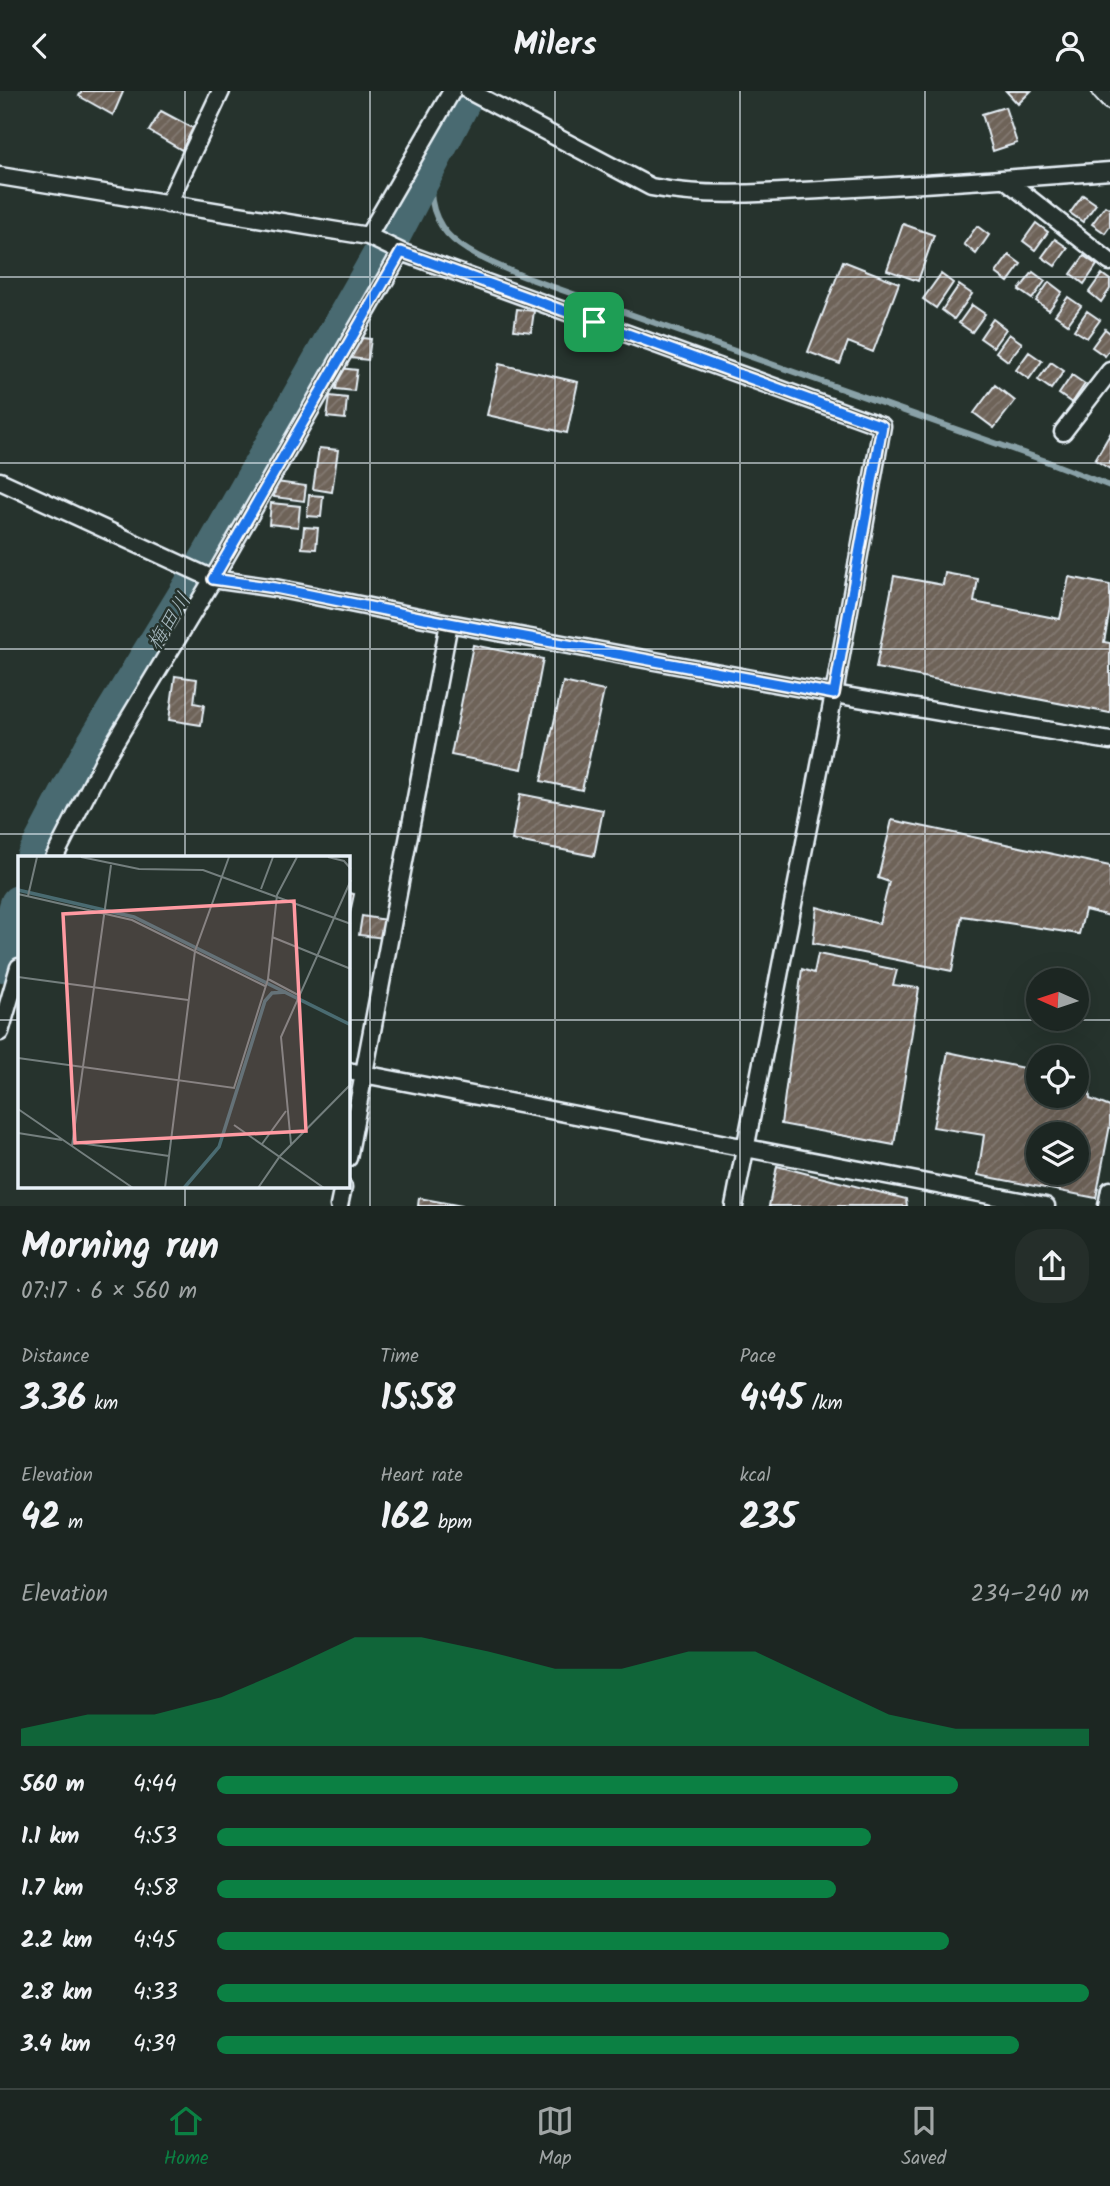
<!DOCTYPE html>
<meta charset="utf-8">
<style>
:root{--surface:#1c2622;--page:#252e2a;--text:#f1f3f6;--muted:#a0a5a5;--line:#3a4340;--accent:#0b8043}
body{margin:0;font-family:Kalam,"Klee One",sans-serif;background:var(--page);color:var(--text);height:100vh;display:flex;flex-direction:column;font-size:26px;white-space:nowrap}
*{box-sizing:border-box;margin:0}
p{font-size:23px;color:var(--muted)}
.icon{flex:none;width:38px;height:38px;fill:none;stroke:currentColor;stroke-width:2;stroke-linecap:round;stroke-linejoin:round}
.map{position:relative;height:1115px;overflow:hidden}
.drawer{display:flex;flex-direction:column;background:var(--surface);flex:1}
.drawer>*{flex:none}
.needle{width:46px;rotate:273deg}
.controls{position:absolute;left:1026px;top:877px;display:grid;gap:14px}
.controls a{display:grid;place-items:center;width:63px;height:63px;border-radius:50%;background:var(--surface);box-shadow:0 7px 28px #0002,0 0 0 2px var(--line);font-size:35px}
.pin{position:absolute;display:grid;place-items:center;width:60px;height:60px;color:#fff;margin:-30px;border-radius:14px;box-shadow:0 4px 10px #0006}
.round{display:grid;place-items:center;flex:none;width:74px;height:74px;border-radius:28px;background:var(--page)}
.overview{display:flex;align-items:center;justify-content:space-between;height:119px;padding:0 21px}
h1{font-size:38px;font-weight:600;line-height:52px}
.metrics{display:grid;grid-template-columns:repeat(3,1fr);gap:10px;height:119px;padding:7px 21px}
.metrics div{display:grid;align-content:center}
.metrics b{font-size:35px;font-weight:600}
.metrics small{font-size:19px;font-weight:400}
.metrics p{font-size:19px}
.chart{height:196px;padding:14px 21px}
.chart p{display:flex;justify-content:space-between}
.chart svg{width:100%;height:126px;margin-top:7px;fill:var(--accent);opacity:.7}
ul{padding:0 21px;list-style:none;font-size:23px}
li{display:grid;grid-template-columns:112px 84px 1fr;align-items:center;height:52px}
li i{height:18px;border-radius:9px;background:var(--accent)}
header{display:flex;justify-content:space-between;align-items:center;height:91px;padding:0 21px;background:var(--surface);font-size:32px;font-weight:600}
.tabs{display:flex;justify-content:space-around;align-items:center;height:98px;border-top:2px solid var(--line);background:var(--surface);font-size:19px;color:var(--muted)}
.tabs a{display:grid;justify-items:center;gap:4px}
.tabs .active{color:var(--accent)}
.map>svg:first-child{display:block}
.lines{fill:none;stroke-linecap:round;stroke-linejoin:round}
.stream{stroke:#89a1a7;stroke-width:6}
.river{stroke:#4a6b71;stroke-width:38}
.building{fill:url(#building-hatch);stroke:#e8f1f8;stroke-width:2;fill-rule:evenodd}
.street-casing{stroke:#e8f1f8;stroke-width:21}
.street{stroke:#26332d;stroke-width:16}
.route-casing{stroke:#fff;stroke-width:14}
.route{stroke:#1a73e8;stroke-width:9}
.grid{fill:none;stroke:#e8f1f8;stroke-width:2;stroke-opacity:0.55}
.labels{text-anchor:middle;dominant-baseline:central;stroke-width:5;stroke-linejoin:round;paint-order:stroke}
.water-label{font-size:21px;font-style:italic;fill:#a9bbc2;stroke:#26332d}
.inset-river{fill:none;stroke:#4a6b71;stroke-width:3.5}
.inset-road{fill:none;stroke:#747f7e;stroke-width:2}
.view{fill:#ff9aa2;fill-opacity:0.15;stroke:#ff9aa2;stroke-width:3.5}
.inset-edge{fill:none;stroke:#e8f1f8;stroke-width:3.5}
</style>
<header><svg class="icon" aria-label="back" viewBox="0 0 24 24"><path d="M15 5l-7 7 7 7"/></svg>Milers<svg class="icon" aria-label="person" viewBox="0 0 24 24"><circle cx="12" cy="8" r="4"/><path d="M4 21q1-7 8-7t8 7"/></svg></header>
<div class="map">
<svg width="1110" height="1115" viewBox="0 0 1110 1115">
<defs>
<pattern id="building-hatch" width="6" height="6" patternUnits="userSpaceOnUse" patternTransform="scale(1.75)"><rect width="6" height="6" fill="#6e6359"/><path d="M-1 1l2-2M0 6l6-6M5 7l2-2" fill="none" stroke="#837a72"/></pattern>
</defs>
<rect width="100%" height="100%" fill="#26332d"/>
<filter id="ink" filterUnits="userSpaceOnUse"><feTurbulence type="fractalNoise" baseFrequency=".0143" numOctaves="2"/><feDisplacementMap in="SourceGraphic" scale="14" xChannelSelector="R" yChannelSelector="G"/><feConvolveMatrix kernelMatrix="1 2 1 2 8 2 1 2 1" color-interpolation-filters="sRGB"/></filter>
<g filter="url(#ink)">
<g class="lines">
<!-- stream -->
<path class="stream" d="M435 60C417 143 458 158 525 186L1043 369 1110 395"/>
<!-- river -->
<path class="river" d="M35 767 92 659 210 466 381 165 467 0
M0 872 19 813"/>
</g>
<!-- building -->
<path class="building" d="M82 0H122L123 1 113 24 79 5Z
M1006 0H1031L1018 13Z
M1005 16 1017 52 993 60 982 23Z
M161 20 193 37 182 59 149 40Z
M1083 104 1096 113 1083 131 1070 122Z
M1105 115 1110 118V135L1105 142 1092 133Z
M1036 132 1048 141 1035 159 1023 150Z
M903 133 934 144 918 190 887 179Z
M977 135 989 144 976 163 964 153Z
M1055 148 1068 157 1055 175 1042 166Z
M1009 164 1021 173 1008 191 996 182Z
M1084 165 1097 174 1084 193 1071 183Z
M843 170 899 192 873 261 848 251 840 273 808 261Z
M1033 181 1045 190 1032 208 1019 199Z
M941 183 953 192 936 217 923 208Z
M1102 183 1110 189V198L1101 211 1089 201Z
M1049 191 1062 201 1049 219 1036 210Z
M959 194 972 203 954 228 942 219Z
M1068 206 1081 215 1068 233 1055 224Z
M972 214 985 223 972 241 959 232Z
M517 218 534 220 531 241 514 239Z
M1087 220 1100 229 1087 247 1074 239Z
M993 228 1006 238 993 256 980 247Z
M1105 238 1110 242V258L1105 265 1092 256Z
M1009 243 1022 252 1008 270 996 261Z
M353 246 371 248 368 269 351 267Z
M1029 261 1042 270 1029 288 1016 279Z
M1051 271 1064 280 1051 298 1038 289Z
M499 273 578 291 567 342 487 324Z
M339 277 357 279 354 300 336 298Z
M1072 284 1085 293 1072 312 1059 303Z
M995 294 1015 310 994 337 974 322Z
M330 305 347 307 345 328 327 326Z
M1110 343V378L1095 369Z
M319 357 338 359 332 401 313 398Z
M276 391 306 395 304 410 274 406Z
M309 404 323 405 321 426 307 425Z
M271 412 300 415 298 436 269 433Z
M304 436 318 437 316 458 302 457Z
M945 482 978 488 974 511 1060 528 1069 486 1110 494V518L1104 551 1110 552V622L876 577 894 485 943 494Z
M473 554 543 568 522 678 451 664Z
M175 585 197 588 194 612 204 614 201 634 169 629Z
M563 591 604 600 582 699 541 690Z
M520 703 603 719 594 765 512 749Z
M892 729 1110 775V825L1085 819 1079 843 962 825 952 880 813 852 817 816 879 833 889 791 878 787Z
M348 802 354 803 348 831Z
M362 825 386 829 384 847 359 844Z
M818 863 897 879 893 894 919 897 894 1054 781 1033 802 878 814 882Z
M948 961 1038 980V1004H1076V987L1089 990 1090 1008 1110 1016V1034L1096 1107 978 1084 984 1044 933 1036ZM1038 1043H1076V1082H1038Z
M777 1075 906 1108 907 1115H769Z
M419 1107 462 1115H418Z"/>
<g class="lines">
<!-- street casing -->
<g class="street-casing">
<path id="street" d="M469 0 651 96C712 108 776 101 838 98 929 93 1019 87 1110 80
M1101 0 1110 10
M0 85 368 145 401 161 882 335 834 603 734 1115
M1006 89 1110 171
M168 113 221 0
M368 145 452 0
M1063 341 1110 280
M0 390 213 488 275 497 449 532 834 603 1110 650
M54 767 104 669 213 488 401 161
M0 941 19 876
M348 980 1046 1115
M348 1067 449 532
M339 1115 343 1096
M1107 1115 1110 1099"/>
</g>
<!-- street -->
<use href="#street" class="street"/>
</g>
</g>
<g class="lines" filter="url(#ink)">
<!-- route casing -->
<g class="route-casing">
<path id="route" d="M401 161 882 335 834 603 449 532 275 497 213 488Z"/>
</g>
<!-- route -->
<use href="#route" class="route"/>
</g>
<!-- grid -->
<path class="grid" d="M185 0V767M370 0V1115M555 0V1115M740 0V1115M925 0V1115M0 186H1110M0 372H1110M0 558H1110M0 743H1110M0 929H19M348 929H1110M185 1096V1115"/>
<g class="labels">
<!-- water labels -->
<g class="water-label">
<text transform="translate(170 531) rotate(-58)">梅田川</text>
</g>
</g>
<!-- overview -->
<g transform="translate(18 765)">
<rect width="332" height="332" fill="#26332d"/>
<path class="inset-river" d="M0 34 116 61 333 169M166 332 201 291 247 145 254 137 268 136"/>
<path class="inset-road" d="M63 1 121 13 185 14 333 68M310 1 326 5 333 13M243 33 255 1M0 38 114 64 247 130M10 40 19 1M254 81 333 113M0 121 170 144M250 123 282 140M0 202 216 232 250 123 259 39 279 1M0 253 115 332M216 269 306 332M0 277 44 284M55 286 151 300M244 288 268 255M273 288 263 181 333 24M54 290 93 9M147 332 177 95 211 1M240 332 262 300 333 228"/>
<path class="view" d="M276 45 288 275 57 287 45 58Z"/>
<rect width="332" height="332" class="inset-edge"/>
</g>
</svg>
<div class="controls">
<a><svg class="needle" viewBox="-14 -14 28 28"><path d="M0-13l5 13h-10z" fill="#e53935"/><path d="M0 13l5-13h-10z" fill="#a0a5a5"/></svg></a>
<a><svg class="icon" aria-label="locate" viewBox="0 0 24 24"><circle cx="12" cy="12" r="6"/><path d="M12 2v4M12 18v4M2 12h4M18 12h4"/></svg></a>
<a><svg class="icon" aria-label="layers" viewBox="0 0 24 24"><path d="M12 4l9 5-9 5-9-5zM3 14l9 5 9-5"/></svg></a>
</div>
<div class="pin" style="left:594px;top:231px;background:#1e9e55"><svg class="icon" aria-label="arrive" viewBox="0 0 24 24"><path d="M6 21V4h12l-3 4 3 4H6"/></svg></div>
</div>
<section class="drawer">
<div class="overview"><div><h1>Morning run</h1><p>07:17 · 6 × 560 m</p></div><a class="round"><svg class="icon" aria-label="share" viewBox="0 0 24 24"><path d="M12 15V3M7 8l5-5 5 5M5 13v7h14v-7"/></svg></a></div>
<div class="metrics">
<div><p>Distance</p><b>3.36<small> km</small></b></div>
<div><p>Time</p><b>15:58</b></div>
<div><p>Pace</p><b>4:45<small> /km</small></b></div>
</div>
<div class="metrics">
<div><p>Elevation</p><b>42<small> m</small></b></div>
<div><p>Heart rate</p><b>162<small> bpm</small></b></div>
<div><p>kcal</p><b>235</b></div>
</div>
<div class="chart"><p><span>Elevation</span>234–240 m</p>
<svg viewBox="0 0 160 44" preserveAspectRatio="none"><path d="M0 44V38L10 33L20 33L30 27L40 17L50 6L60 6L70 11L80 17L90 17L100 11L110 11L120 22L130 33L140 38L150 38L160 38V44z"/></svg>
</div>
<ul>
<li><b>560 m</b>4:44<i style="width:85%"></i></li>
<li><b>1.1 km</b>4:53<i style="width:75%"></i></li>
<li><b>1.7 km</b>4:58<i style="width:71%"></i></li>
<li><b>2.2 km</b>4:45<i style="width:84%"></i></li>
<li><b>2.8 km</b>4:33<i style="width:100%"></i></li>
<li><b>3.4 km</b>4:39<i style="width:92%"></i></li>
</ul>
</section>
<nav class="tabs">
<a class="active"><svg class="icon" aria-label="home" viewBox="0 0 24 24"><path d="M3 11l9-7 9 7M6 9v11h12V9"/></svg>Home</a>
<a><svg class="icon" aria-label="map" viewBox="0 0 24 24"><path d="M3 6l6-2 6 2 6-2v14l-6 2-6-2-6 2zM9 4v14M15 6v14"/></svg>Map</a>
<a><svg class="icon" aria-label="saved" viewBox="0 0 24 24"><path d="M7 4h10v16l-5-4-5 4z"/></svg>Saved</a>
</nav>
